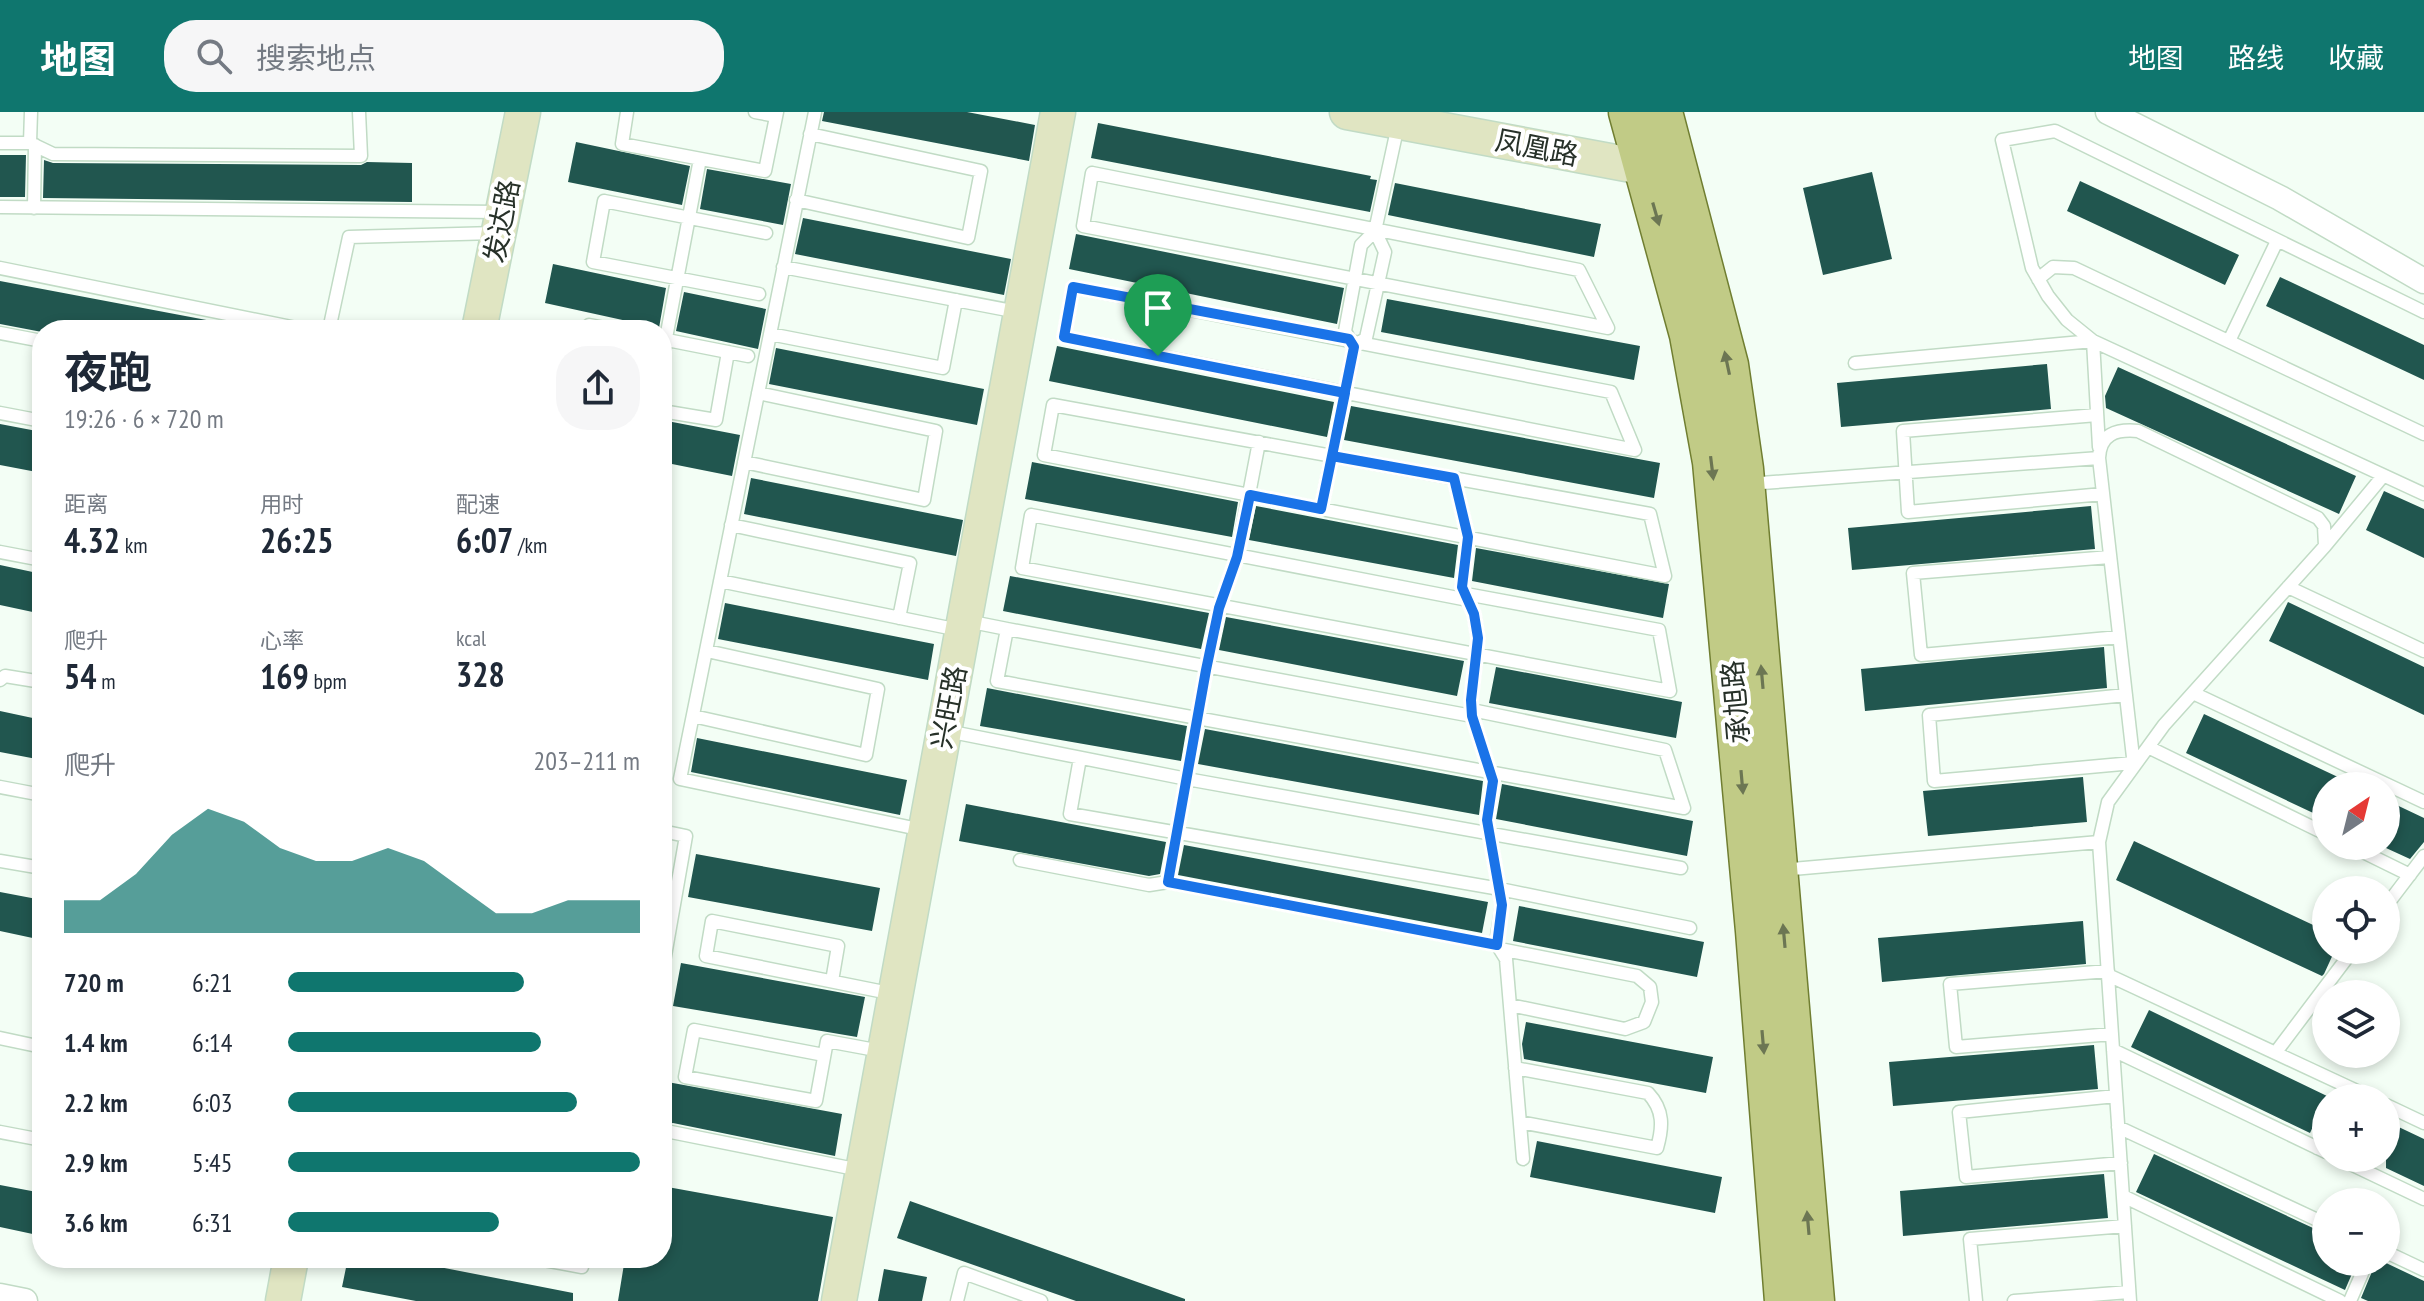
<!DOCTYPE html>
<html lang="zh">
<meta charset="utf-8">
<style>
:root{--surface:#fff;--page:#f6f6f7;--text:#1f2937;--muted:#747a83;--accent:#0f766e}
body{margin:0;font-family:"PT Sans Narrow","Noto Sans SC",sans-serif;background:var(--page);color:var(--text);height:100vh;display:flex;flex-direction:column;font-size:30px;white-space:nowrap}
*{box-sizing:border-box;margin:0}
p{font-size:26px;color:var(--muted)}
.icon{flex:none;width:44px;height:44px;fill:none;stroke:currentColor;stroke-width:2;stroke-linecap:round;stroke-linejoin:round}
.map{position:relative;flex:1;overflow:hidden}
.drawer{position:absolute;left:32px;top:208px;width:640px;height:948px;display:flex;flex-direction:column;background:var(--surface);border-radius:32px;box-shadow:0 4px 12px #0003}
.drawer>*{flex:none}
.needle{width:52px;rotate:35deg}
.fabs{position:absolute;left:2312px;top:660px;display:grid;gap:16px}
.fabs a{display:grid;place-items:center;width:88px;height:88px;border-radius:50%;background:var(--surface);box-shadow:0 4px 12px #0003;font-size:40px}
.pin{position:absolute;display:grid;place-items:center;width:68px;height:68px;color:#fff;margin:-82px -34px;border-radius:50% 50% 50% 0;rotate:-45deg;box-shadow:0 0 8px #0007}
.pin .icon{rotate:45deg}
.round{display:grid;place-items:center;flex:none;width:84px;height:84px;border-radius:32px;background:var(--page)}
.headline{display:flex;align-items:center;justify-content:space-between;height:136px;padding:0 32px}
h1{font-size:44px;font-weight:700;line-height:60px}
.stats{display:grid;grid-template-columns:repeat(3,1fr);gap:12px;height:136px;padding:8px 32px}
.stats div{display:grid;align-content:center}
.stats b{font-size:34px;font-weight:700}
.stats small{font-size:22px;font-weight:400}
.stats p{font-size:22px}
.chart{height:224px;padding:16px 32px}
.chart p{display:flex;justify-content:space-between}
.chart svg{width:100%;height:144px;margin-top:8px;fill:var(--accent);opacity:.7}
ul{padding:0 32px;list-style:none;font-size:26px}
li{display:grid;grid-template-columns:128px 96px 1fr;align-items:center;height:60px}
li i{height:20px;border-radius:10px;background:var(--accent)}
header{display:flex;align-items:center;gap:48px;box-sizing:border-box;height:112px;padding:0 40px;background:var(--accent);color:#fff}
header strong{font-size:38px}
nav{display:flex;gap:44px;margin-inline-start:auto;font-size:28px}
.search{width:560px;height:72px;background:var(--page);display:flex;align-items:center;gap:20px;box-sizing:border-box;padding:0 28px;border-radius:32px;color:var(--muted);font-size:30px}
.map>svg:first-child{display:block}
.building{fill:#21564f}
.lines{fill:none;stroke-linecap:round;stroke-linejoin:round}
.lane-casing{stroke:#c1dbc5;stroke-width:15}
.street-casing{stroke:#c1dbc5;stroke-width:27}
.secondary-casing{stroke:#c1dbc5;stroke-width:37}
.primary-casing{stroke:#707e31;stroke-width:41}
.lane{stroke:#fff;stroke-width:12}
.street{stroke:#fff;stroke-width:24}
.secondary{stroke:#e0e5c2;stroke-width:34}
.primary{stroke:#c1cb86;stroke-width:38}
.oneway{fill:#6c7653}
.route-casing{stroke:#fff;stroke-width:16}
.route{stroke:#1a73e8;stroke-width:10}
.labels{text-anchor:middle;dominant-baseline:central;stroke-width:8;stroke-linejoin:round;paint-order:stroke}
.street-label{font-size:28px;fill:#273129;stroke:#fff}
</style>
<header>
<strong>地图</strong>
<div class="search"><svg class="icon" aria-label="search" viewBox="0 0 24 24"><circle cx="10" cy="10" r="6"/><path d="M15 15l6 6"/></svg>搜索地点</div>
<nav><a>地图</a><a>路线</a><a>收藏</a></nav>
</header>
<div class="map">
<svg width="2424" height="1189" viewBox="0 0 2424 1189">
<rect width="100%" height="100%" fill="#f3fef5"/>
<!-- building -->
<path class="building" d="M824 0H967L1035 13 1029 49 822 9Z
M1098 11 1371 64 1370 67 1377 68 1370 100 1091 46Z
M576 30 690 54 682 93 568 70Z
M0 43H26L25 85H0Z
M44 48 53 51 361 53 367 50 412 51V90L43 86Z
M707 57 791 72 783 113 700 97Z
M1872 60 1892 147 1823 163 1803 76Z
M2080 69 2239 143 2225 173 2067 99Z
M1395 71 1601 112 1594 145 1388 103Z
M803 106 1011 147 1004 183 795 142Z
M1076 122 1344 176 1337 212 1069 157Z
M553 152 666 176 659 216 545 191Z
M2280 165 2424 233V268L2266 194Z
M0 169 217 210 216 218 42 220 0 212Z
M684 180 766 197 758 237 676 219Z
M1387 187 1640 234 1634 268 1381 220Z
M1057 234 1334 290 1327 325 1049 269Z
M776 236 984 277 977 313 769 272Z
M2047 252 2051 297 1841 315 1837 271Z
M2118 255 2356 364 2339 402 2106 296 2105 284Z
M1351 294 1660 351 1654 386 1344 328Z
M662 308 740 323 732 364 662 350Z
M0 312 42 320V361L0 353Z
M1032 350 1238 390 1232 425 1025 387Z
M751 366 963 408 956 444 744 402Z
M2384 379 2424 397V446L2366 418Z
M1256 394 1458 433 1454 466 1249 428Z
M2091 394 2095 437 1852 458 1848 416Z
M1476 436 1669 472 1663 506 1472 469Z
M0 453 42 462V502L0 493Z
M1010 464 1209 501 1201 537 1003 499Z
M2288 490 2424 555V603L2269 529Z
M725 491 934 532 928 568 718 527Z
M1226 505 1464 549 1457 584 1219 538Z
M2104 535 2107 576 1865 599 1861 557Z
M1496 555 1682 590 1676 626 1489 591Z
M987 576 1187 614 1181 649 980 614Z
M0 599 42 608V648L0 640Z
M2204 602 2357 674H2326V707L2186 641Z
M1205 617 1483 669 1479 703 1198 652Z
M697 626 907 668 900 703 691 660Z
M2083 665 2087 710 1928 724 1923 679Z
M1502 672 1693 709 1687 744 1496 707Z
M2386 688 2424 706V730L2410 747 2386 736Z
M966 692 1166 730 1160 762 1149 764 959 729Z
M2134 729 2326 819V838H2335L2324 862 2322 864 2116 768Z
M1184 733 1488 790 1482 821 1178 763Z
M696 742 880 776 872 819 688 785Z
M0 780 42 788V828L0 819Z
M1519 794 1704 830 1697 865 1513 829Z
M2083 809 2086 852 1882 870 1878 826Z
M681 851 865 885 857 925 673 894Z
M2149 898 2327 984 2310 1021 2131 935Z
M1526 910 1713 945 1706 981 1524 947 1522 932Z
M2094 933 2098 977 1893 994 1889 950Z
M662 969 842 1002 835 1044 673 1011 662 1013Z
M2386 1009 2424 1027V1074L2386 1056Z
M1537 1029 1722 1065 1715 1101 1530 1065Z
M2154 1042 2326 1122V1150H2357L2345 1178 2136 1080Z
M2104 1062 2108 1106 1903 1124 1900 1079Z
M0 1073 42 1081V1124L0 1115Z
M662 1074 833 1105 818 1189H618L625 1146H662Z
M910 1089 1185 1187V1189H1076L897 1126Z
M348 1146H393L573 1181V1189H416L342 1175Z
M2376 1150H2384L2424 1169V1189H2368L2361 1186Z
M884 1157 927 1165 922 1189H878Z"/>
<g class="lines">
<!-- lane casing -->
<g class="lane-casing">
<path id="lane" d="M627 0 622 32 765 59 777 0
M755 0 776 4
M815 0 680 667 923 718
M0 31H30L53 42 361 44 359 0
M30 31 31 0
M1092 61 1579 158 1608 216 1083 114Z
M796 88 968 126 981 59 810 22
M0 95 499 100
M34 96 35 33
M1375 119 1398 13
M783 155 1018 200
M0 156 306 218
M2038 167 2053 155 2074 156 2424 322
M1073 175 1611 280 1635 338 1064 225Z
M759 182 593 150 604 89 766 121
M2424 200 2055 19 2002 28 2032 156 2048 184 2067 208 2093 229 2424 382
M329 218 349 125 495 121
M589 218V213L616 218
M0 221 42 229
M770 222 943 256 956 188
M662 227 748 244
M2093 229 2099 335
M2229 229 2277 129
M662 247 700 47
M1855 251 2093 229
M1053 293 1650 402 1665 464 1044 343Z
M662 299 716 308 728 240
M0 301 42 309
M2097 303 1903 319 1908 400 2103 382
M744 350 924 388 936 319 758 281
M1454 366 1468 425 1462 475 1474 502 1478 526 1471 588 1472 604 1493 669 1487 708 1502 793 1496 831 1506 847 1523 1047
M1748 372 2099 346
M1321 397 1354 235 1366 226 1385 140 1375 119 1361 133 1345 219 1352 232
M731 413 910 451 899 506
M0 440 42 448
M2110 445 1913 461 1921 543 2119 525
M720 469 959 518
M2288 475 2424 539
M1466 482 1659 518 1670 579 1022 456 1031 403 1468 488
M967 509 1007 517
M0 568 5 564 42 570
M2193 581 2424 690
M2126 583 1929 603 1934 669 2133 651
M1472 598 1665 638 1684 696 997 569 1007 517 1472 604
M693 604 866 643 878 577 707 539
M947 619 1187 667 1681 756
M2148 635 2326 722
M1080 646 1070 702 1500 777 1690 816
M2134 654 2099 346C2100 322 2116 317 2138 319L2318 406 2324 414 2325 434
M0 675 42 683
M662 719 686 724 662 861
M2351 734 2410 763
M1020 748 1149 773 1168 770 1497 833
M0 749 42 756
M1781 758 2099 730
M1168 770 1206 558 1219 496 1237 445 1259 330
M2386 794 2424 744
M1500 837 1637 864 1650 875 1652 890 1644 910 1625 917 1510 893
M2108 859 1950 872 1956 935 2112 922
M2108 863 2372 986
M832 869 838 834 712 809 706 844 894 882
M0 926 42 935
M2113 938 2326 1040
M2276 940 2353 838
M824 943 694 918 685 965 816 989 827 929 881 939
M1515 956 1648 981C1664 998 1663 1015 1657 1036L1520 1010
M2116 984 1959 1000 1966 1065 2121 1051
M2386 993 2424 1011
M2118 1015 2326 1112
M0 1020 42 1028
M671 1020 860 1058
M2317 1036 2326 1016
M2338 1046 2424 1087
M2123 1084 2340 1189
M2386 1140 2424 1158
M533 1146 582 1155
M957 1189 964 1161 1041 1189
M1976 1189 1970 1127 2125 1114
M2014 1189 2129 1180
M2130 1189 2099 730 2108 690 2164 613 2325 434 2383 364
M2350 1189 2367 1150"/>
</g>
<!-- street casing -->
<g class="street-casing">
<path id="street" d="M2108 0 2280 86 2424 169
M0 1184 25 1189"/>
</g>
<!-- secondary casing -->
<g class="secondary-casing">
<path id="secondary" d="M1347 0 1669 60
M479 218 523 0
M283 1189 291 1146
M839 1189 1058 0"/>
</g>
<!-- primary casing -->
<g class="primary-casing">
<path id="primary" d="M1628 0 1689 223 1712 350 1755 819 1784 1189
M1663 0 1729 253 1744 357 1815 1189"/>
</g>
<!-- lane -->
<use href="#lane" class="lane"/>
<!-- street -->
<use href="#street" class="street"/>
<!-- secondary -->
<use href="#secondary" class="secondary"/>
<!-- primary -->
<use href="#primary" class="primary"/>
</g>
<!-- one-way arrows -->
<defs><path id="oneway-solid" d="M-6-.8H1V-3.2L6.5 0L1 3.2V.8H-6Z" transform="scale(2)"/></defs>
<g class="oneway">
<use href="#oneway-solid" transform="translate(1656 102) rotate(74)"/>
<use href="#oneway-solid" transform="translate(1727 251) rotate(-102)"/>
<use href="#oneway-solid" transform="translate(1712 356) rotate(83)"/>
<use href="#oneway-solid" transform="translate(1762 565) rotate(-95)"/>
<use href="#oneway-solid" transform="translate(1742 670) rotate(85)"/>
<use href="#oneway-solid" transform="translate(1784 824) rotate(-95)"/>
<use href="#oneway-solid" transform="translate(1763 930) rotate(85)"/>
<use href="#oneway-solid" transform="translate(1808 1111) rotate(-95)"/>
</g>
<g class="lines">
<!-- route casing -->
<g class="route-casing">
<path id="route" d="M1158 244 1345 281 1321 397 1250 383 1237 445 1219 496 1206 558 1168 770 1497 833 1502 793 1487 708 1493 669 1472 604 1471 588 1478 526 1474 502 1462 475 1468 425 1454 366 1332 344 1354 235 1349 227 1073 175 1064 225 1158 244"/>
</g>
<!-- route -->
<use href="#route" class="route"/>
</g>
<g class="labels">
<!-- street labels -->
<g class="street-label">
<text transform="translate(1537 35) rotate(11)">凤凰路</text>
<text transform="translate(501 109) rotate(-79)">发达路</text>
<text transform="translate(1735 590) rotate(-95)">承旭路</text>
<text transform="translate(948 595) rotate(-79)">兴旺路</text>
</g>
</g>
</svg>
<div class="fabs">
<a><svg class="needle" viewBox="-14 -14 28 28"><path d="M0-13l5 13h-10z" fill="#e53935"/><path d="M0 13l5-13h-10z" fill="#747a83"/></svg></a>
<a><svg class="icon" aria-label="locate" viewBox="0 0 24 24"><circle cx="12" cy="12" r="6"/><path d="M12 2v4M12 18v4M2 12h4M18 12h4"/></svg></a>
<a><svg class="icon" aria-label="layers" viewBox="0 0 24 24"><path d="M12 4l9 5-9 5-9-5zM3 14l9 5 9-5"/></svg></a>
<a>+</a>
<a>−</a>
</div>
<div class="pin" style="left:1158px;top:244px;background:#1e9e55"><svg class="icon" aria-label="arrive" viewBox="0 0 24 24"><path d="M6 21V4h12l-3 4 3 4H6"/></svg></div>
<section class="drawer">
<div class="headline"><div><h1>夜跑</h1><p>19:26 · 6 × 720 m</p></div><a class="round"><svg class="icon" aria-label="share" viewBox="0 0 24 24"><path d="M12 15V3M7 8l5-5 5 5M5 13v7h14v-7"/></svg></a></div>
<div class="stats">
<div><p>距离</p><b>4.32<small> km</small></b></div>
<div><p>用时</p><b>26:25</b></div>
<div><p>配速</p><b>6:07<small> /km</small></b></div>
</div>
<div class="stats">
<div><p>爬升</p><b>54<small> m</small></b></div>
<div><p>心率</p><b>169<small> bpm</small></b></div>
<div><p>kcal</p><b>328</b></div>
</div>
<div class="chart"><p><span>爬升</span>203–211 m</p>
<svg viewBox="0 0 160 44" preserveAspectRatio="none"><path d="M0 44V34L10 34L20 26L30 14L40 6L50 10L60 18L70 22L80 22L90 18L100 22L110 30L120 38L130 38L140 34L150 34L160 34V44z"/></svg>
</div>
<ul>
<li><b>720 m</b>6:21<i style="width:67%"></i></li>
<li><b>1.4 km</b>6:14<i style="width:72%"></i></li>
<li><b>2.2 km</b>6:03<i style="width:82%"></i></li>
<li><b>2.9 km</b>5:45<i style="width:100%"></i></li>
<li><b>3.6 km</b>6:31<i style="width:60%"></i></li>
</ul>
</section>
</div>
